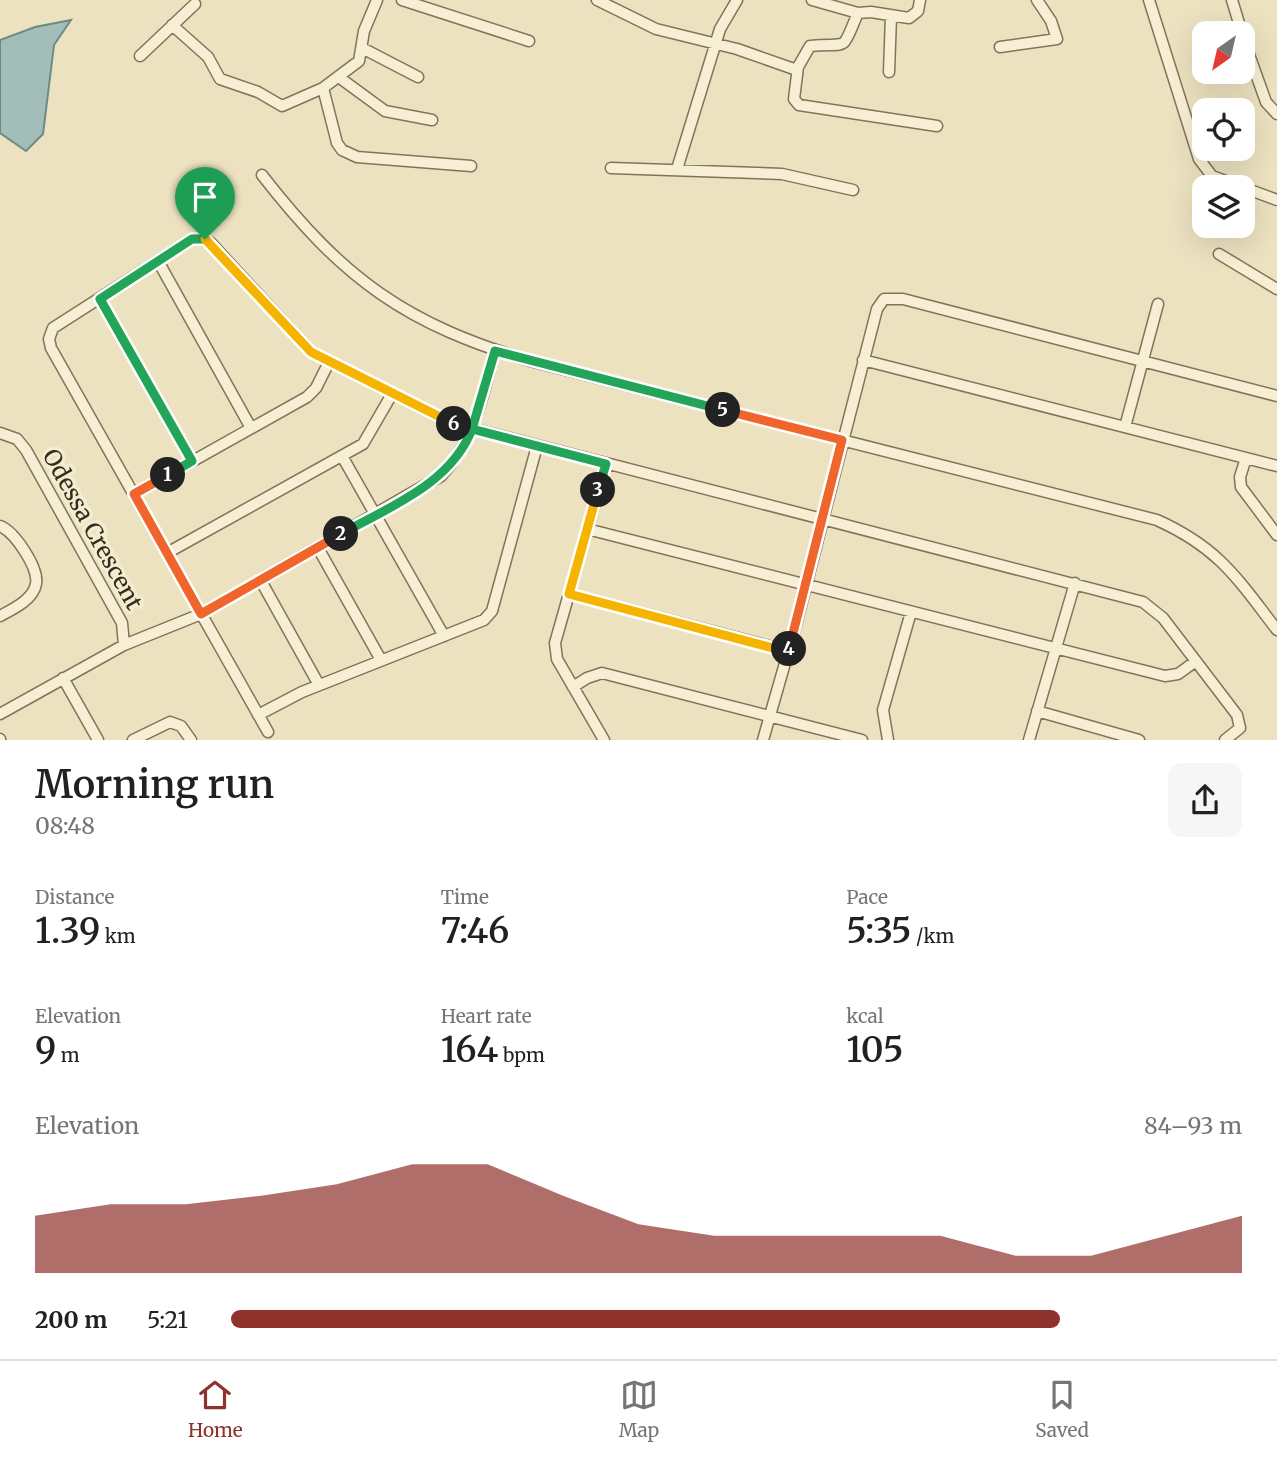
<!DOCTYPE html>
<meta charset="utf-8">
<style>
:root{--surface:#fff;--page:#f6f6f6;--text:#202124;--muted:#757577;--line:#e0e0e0;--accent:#90322c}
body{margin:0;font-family:Merriweather,serif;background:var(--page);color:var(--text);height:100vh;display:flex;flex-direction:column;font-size:26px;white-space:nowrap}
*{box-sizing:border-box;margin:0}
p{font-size:23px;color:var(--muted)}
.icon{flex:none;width:38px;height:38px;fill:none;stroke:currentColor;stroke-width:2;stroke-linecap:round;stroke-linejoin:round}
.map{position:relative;height:740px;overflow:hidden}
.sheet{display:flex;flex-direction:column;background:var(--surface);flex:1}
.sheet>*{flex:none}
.needle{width:46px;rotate:214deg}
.tools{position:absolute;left:1192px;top:21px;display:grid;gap:14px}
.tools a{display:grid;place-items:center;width:63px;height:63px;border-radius:14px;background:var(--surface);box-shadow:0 7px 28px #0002;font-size:35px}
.pin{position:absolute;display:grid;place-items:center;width:60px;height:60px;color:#fff;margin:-72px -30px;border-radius:50% 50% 50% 0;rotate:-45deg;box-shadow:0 0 7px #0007}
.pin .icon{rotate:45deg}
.km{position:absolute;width:35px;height:35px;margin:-18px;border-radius:50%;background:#222;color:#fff;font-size:19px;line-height:35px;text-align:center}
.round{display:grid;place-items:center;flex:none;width:74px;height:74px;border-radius:14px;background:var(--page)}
.headline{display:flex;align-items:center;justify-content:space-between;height:119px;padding:0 35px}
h1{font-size:38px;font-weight:600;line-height:52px}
.stats{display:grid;grid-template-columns:repeat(3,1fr);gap:10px;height:119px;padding:7px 35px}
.stats div{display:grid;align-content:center}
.stats b{font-size:35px;font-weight:600}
.stats small{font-size:19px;font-weight:400}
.stats p{font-size:19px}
.chart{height:196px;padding:14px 35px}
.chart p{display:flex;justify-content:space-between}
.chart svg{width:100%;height:126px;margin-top:7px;fill:var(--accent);opacity:.7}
ul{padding:0 35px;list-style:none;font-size:23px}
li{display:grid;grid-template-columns:112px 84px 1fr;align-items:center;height:52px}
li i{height:18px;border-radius:9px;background:var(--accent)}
.menu{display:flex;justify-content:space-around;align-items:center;height:98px;border-top:2px solid var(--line);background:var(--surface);font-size:19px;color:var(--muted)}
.menu a{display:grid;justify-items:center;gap:4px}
.menu .selected{color:var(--accent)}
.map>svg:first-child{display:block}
.water{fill:#a3beb8;stroke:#6b8b85;stroke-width:2}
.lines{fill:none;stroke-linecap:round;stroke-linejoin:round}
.minor-casing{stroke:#847359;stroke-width:13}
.minor{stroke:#f7efd3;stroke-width:10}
.split-1-casing{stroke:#fff;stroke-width:14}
.split-2-casing{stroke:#fff;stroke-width:14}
.split-3-casing{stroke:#fff;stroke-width:14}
.split-4-casing{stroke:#fff;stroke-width:14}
.split-5-casing{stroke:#fff;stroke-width:14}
.split-6-casing{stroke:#fff;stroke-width:14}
.split-7-casing{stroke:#fff;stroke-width:14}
.split-1{stroke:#22a559;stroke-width:9}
.split-2{stroke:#f0652b;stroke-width:9}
.split-3{stroke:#22a559;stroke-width:9}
.split-4{stroke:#f5b400;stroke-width:9}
.split-5{stroke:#f0652b;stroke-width:9}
.split-6{stroke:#22a559;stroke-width:9}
.split-7{stroke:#f5b400;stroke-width:9}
.labels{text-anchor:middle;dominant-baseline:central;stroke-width:7;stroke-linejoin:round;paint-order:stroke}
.street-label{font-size:23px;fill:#342a1d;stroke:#f3eccf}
</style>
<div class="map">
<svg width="1277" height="740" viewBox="0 0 1277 740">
<rect width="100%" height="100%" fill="#ece2c0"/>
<!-- water -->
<path class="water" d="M71 20 54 45 43 134 26 151 0 133V40L35 27Z"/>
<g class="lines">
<!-- minor casing -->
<g class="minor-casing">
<path id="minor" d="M377 0 364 31 359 61 323 88 337 143 342 150 357 157 471 166
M402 0 529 41
M597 0 656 29 737 49 794 69 798 67 810 46C851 42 840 54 858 13L871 12 909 18 918 11 920 0
M812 0 858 13
M1149 0 1199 159 1212 176 1242 187
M1232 0 1242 33
M172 25 208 57 220 79 258 92 282 106 323 88
M1242 35 1266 102 1277 114
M1000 47 1057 39 1051 21 1037 0
M362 48 418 77
M140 56 195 4
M798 67 794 99 799 105 937 126
M889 72 891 16
M340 78 385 111 432 120
M611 168 782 174 853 190
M677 169 720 29 737 0
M262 175C343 279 406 325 534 362L1157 520C1219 548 1237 578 1277 630
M1242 187 1277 200
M1219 254 1277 289
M158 261 251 428
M100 299 192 461
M863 360 1277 466
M1125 427 1158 304
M0 433 17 439 26 450 122 623 124 645 0 714
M342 456 444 636
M1246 458 1240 477 1241 487 1277 535
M134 494 307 397 316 388 329 362
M0 526C15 532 39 568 36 584 33 600 13 609 0 616
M587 529 1165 676 1178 674 1196 661
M318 548 381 660
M167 553 363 444 392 394
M261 581 319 685
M569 594 788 651
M124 645 201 614 441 476C475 440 482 397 495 351
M63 678 98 740
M573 687 587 678 602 673 862 740
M1037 711 1139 740
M258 715 302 692 484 620 492 611 537 446
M268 732 51 348 49 339 53 328 192 239 200 238 211 243 311 352 451 423 1143 602 1163 618 1237 715 1240 728 1225 740
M0 739V740
M133 740 170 722 181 726 191 740
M604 740 557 659 555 643 606 464
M763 740 797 621 877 309 884 299H903L1277 396
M888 740 883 710 911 612
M1029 740 1075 583"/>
</g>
<!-- minor -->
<use href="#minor" class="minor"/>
</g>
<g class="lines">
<!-- split-1 casing -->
<g class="split-1-casing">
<path id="split-1" d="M168 475 192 461 100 299 192 239H205"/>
</g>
<!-- split-2 casing -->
<g class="split-2-casing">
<path id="split-2" d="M168 475 134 494 201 614 341 534"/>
</g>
<!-- split-3 casing -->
<g class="split-3-casing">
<path id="split-3" d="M341 534C389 507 451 484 472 429L606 464 598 490"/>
</g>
<!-- split-4 casing -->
<g class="split-4-casing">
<path id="split-4" d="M598 490 569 594 788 652 789 649"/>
</g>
<!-- split-5 casing -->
<g class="split-5-casing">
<path id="split-5" d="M723 410 842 440 789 649"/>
</g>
<!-- split-6 casing -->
<g class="split-6-casing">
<path id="split-6" d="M454 424 472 429 495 351 723 410"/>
</g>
<!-- split-7 casing -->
<g class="split-7-casing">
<path id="split-7" d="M205 239 311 352 454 424"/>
</g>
<!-- split-1 -->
<use href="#split-1" class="split-1"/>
<!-- split-2 -->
<use href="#split-2" class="split-2"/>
<!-- split-3 -->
<use href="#split-3" class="split-3"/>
<!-- split-4 -->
<use href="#split-4" class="split-4"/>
<!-- split-5 -->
<use href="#split-5" class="split-5"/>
<!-- split-6 -->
<use href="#split-6" class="split-6"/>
<!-- split-7 -->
<use href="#split-7" class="split-7"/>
</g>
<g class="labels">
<!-- street labels -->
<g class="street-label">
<text transform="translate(93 529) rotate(61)">Odessa Crescent</text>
</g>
</g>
</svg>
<div class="tools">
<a><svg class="needle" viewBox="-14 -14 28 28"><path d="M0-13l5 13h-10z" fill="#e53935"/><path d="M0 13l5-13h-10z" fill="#757577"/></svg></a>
<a><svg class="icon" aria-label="locate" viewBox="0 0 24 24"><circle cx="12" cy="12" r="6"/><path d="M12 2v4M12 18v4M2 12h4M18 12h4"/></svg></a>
<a><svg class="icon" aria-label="layers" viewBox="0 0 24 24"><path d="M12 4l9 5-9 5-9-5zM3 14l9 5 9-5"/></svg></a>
</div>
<div class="pin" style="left:205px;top:239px;background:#1e9e55"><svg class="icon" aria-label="arrive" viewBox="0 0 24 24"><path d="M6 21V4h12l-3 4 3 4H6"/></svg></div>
<b class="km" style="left:168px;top:475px">1</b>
<b class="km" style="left:341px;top:534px">2</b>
<b class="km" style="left:598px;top:490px">3</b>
<b class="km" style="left:789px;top:649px">4</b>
<b class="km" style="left:723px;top:410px">5</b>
<b class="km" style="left:454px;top:424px">6</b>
</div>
<section class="sheet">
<div class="headline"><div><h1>Morning run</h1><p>08:48</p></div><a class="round"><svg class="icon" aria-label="share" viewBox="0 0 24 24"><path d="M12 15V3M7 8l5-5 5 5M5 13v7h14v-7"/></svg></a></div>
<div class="stats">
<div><p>Distance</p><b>1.39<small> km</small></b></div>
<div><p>Time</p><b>7:46</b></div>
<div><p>Pace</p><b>5:35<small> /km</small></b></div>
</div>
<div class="stats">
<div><p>Elevation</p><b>9<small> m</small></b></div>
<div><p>Heart rate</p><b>164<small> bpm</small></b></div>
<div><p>kcal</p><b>105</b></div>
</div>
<div class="chart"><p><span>Elevation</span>84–93 m</p>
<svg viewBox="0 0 160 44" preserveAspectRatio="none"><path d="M0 44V24L10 20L20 20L30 17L40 13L50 6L60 6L70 17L80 27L90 31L100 31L110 31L120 31L130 38L140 38L150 31L160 24V44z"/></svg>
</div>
<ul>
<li><b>200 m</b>5:21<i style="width:82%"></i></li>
</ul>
</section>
<nav class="menu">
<a class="selected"><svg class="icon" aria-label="home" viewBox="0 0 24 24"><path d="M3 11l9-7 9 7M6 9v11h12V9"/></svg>Home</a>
<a><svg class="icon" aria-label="map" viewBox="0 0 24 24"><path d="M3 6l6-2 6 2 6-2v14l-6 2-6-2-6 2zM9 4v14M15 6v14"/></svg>Map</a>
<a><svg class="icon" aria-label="saved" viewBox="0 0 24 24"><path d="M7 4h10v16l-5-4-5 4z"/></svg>Saved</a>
</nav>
